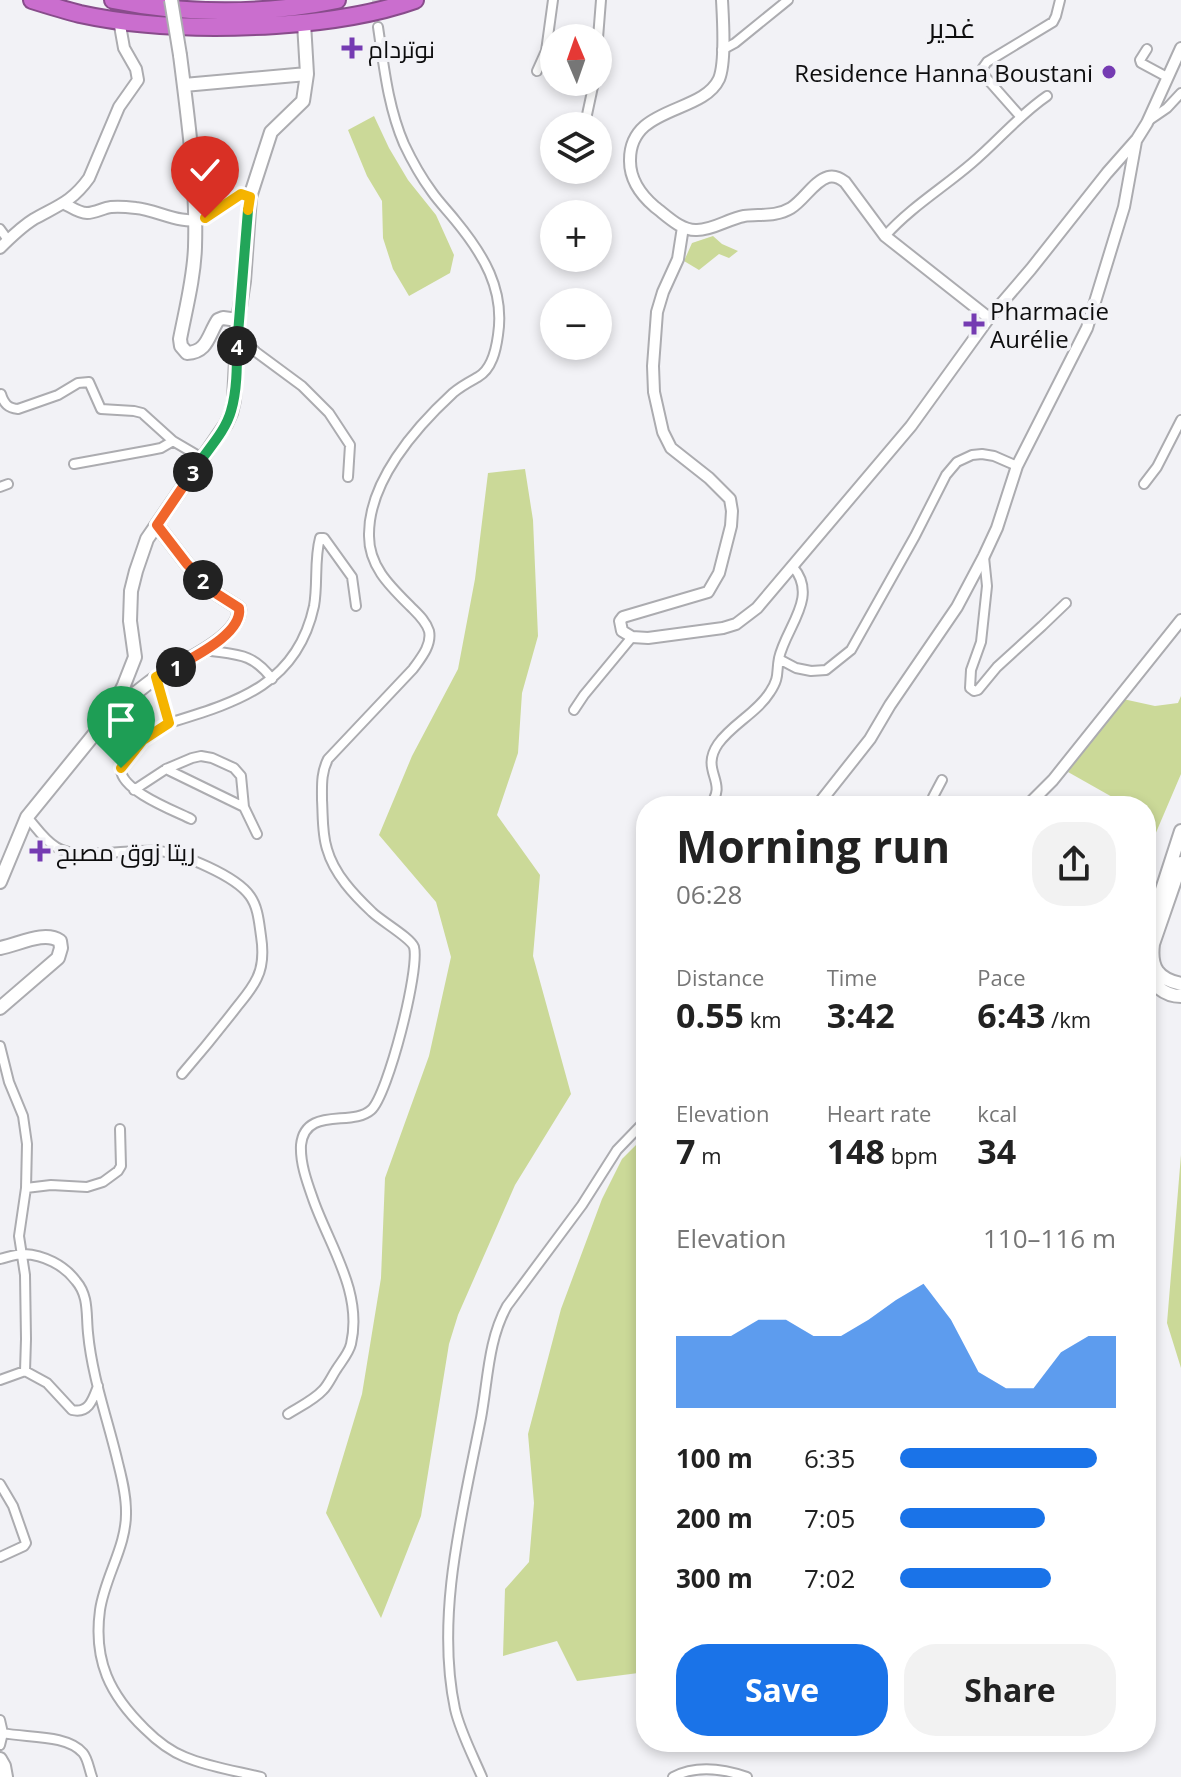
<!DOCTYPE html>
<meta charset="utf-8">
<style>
:root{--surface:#fff;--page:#f2f2f2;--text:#222;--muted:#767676;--accent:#1a73e8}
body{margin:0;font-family:"Open Sans",Cairo,sans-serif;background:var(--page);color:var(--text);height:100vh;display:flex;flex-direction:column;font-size:30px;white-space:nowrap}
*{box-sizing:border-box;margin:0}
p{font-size:26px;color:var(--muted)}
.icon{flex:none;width:44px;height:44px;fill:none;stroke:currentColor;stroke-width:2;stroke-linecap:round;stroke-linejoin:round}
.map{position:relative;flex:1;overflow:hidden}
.sheet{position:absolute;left:636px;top:796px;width:520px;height:956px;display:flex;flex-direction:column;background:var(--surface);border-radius:32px;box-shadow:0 4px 12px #0003}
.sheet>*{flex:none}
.needle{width:52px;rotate:358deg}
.fabs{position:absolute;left:540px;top:24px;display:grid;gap:16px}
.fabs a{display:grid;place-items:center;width:72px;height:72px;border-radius:50%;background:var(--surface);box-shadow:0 4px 12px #0003;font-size:40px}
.pin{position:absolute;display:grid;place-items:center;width:68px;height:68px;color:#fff;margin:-82px -34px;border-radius:50% 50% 50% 0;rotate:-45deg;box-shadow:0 0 8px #0007}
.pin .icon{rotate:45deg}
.km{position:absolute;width:40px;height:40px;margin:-20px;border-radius:50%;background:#222;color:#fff;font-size:22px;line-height:40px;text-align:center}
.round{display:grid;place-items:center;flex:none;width:84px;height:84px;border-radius:32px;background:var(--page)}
.summary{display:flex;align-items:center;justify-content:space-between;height:136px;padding:0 40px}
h1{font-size:44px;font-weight:700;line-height:60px}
.metrics{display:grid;grid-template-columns:repeat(3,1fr);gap:12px;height:136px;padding:8px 40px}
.metrics div{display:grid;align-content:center}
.metrics b{font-size:34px;font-weight:700}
.metrics small{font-size:22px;font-weight:400}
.metrics p{font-size:22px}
.chart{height:224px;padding:16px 40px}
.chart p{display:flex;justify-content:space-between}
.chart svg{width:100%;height:144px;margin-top:8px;fill:var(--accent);opacity:.7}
.cta{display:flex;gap:16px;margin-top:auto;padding:16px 40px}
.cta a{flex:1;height:92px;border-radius:32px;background:var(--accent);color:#fff;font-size:32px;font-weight:700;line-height:92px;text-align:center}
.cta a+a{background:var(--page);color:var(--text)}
ul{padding:0 40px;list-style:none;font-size:26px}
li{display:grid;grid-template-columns:128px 96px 1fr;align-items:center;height:60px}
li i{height:20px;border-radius:10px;background:var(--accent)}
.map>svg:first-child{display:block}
.green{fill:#cbd998}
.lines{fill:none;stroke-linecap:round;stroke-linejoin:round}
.minor-tunnel{stroke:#d0d0d3;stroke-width:8;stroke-dasharray:8 4;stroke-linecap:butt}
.minor-casing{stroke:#acacb0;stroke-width:12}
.tertiary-casing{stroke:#acacb0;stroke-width:14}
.secondary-casing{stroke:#acacb0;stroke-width:16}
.motorway-casing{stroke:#884c8b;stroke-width:20}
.minor{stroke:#fff;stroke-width:8}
.tertiary{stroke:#fff;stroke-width:10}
.secondary{stroke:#fff;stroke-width:12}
.motorway{stroke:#ca6ece;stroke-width:16}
.secondary-bridge-casing{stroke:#acacb0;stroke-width:16;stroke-linecap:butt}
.secondary-bridge{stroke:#fff;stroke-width:12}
.split-1-casing{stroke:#fff;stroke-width:16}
.split-2-casing{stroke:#fff;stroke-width:16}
.split-3-casing{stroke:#fff;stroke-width:16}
.split-4-casing{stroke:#fff;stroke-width:16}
.split-5-casing{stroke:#fff;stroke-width:16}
.split-6-casing{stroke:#fff;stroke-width:16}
.split-1{stroke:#f5b400;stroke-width:10}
.split-2{stroke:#f0652b;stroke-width:10}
.split-3{stroke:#f0652b;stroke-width:10}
.split-4{stroke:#22a559;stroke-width:10}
.split-5{stroke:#22a559;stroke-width:10}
.split-6{stroke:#f5b400;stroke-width:10}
.poi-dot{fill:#753bb2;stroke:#f2f2f6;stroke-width:3}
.labels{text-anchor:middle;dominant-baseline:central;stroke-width:8;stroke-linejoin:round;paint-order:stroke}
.poi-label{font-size:24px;fill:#0d0d0e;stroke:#f2f2f6;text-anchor:start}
.quarter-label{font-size:28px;fill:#0d0d0e;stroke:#f2f2f6}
</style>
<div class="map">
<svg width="1181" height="1777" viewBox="0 0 1181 1777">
<rect width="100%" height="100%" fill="#f2f2f6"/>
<!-- green -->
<path class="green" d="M374 116 389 148 408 180 436 215 454 255 450 273 409 296 393 269 383 238 382 201 367 176 348 130Z
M713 236 722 244 738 251 729 258 719 254 699 270 684 261 692 243Z
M525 469 533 520 538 636 522 693 518 753 497 815 540 875 533 956 571 1094 515 1185 458 1315 449 1344 421 1516 381 1618 326 1513 362 1394 381 1278 385 1178 429 1056 451 957 436 902 379 835 412 756 458 669 475 579 488 473Z
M1181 696V774L1146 856V806H1109L1114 798 1068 772 1123 699 1155 706 1178 703Z
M646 1135V1672L577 1681 557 1641 503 1656 505 1589 529 1562 534 1503 528 1434 561 1309 602 1199 622 1159Z
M1181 1155V1368L1167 1323Z"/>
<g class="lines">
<!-- minor-tunnel -->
<path class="minor-tunnel" d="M376 0 378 27"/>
<!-- minor casing -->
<g class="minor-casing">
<path id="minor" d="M598 38 601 0
M1147 49 1140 60 1141 63 1167 77
M722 50 735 43 788 0
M537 71 546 51 553 0
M1020 116 982 73V69L987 62 1053 22 1056 16 1060 0
M1148 121 1167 108 1181 93
M585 124 594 82
M0 229 8 240
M885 236C911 207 943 188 972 163 998 141 1019 115 1047 96
M238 334 256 352 302 386 329 413 350 445 348 477
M1 394C4 404 8 408 18 409L58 395 78 383 89 382 101 409 134 411 142 413 173 441 202 458
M74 464 151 450 161 448 173 441
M1144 484 1157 467 1181 420
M0 487 8 484
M984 557 987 586 981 642 971 670 970 688 974 691 978 690 997 667 1042 626 1066 603
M205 650C236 655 252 652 272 679
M779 659 796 668 811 671 826 670 851 650 915 536 946 475 957 462 972 455 982 454 994 456 1017 466
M156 677 169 723C237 702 297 685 314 606 318 584 314 560 320 538H324L352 577 356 606
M574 710 584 695 632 637
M169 723C153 732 142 741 131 755 127 759 121 764 121 770 122 791 175 811 191 819
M166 769 244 807
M134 790 166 769 192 758 201 756 212 758 234 768 241 776 244 807 257 834
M709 806C730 782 699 772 718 744 732 724 757 713 770 692 780 677 776 673 779 658 786 627 819 597 793 567
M933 806V797L942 780
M27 817C36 827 44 840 56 847 77 861 131 848 158 851 182 853 236 876 250 896 258 907 259 922 261 936 263 949 263 966 257 978 252 989 244 998 236 1008 219 1030 201 1052 182 1074
M0 1046 9 1082 23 1116 27 1144 26 1188 19 1236 25 1275 26 1339 25 1371 0 1380
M26 1188 51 1185 87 1187 103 1182 118 1171 121 1166 120 1129
M0 1259C8 1257 16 1254 24 1254 44 1255 64 1265 76 1281 89 1296 86 1314 88 1333 92 1377 108 1420 118 1463 122 1479 126 1494 126 1511 127 1546 105 1576 100 1610 93 1661 110 1695 145 1729 157 1741 170 1751 185 1757 209 1767 236 1771 261 1777
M25 1371 47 1383 72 1410C89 1414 93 1399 98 1386
M288 1414C299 1407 314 1400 323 1390 328 1385 332 1376 336 1370 341 1362 349 1353 351 1344 363 1292 329 1245 313 1199 307 1182 300 1163 301 1145 305 1106 352 1127 371 1110 388 1095 420 969 414 947 411 938 381 921 372 912 354 895 334 874 327 849 322 834 323 816 322 800 322 785 321 773 328 759L413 669C421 658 432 645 429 631 426 621 418 614 411 607 391 587 369 567 369 536 368 482 415 428 453 393 461 386 469 382 478 377 492 369 496 350 498 335 505 289 483 254 455 220 447 210 439 202 432 192 421 177 412 161 404 144 388 107 384 67 378 27
M0 1484 13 1506 26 1543 24 1546 0 1557
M0 1720 3 1733 0 1745
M3 1733C26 1738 67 1734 83 1753 88 1759 89 1769 92 1777
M482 1777C473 1756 460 1731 455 1709 435 1615 463 1510 481 1418 488 1380 488 1340 507 1306L582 1205 617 1150 646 1120
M673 1777C696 1765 724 1769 747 1777"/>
</g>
<!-- tertiary casing -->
<g class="tertiary-casing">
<path id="tertiary" d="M722 0C723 19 726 62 719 79 702 115 629 105 630 161 630 180 641 195 655 207 667 216 681 231 697 230 713 230 728 219 744 216 760 214 776 217 791 208 804 200 814 181 828 177 835 175 840 178 845 182L885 236 989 318
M65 204C71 207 79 213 87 213 95 213 103 208 111 207 119 206 128 207 136 208 157 210 181 225 202 219 219 214 233 189 250 197
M683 227 678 259 663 292 657 312 653 366 654 392 663 432 671 448 709 478 730 499 732 511 731 526 719 573 708 592 623 617 620 621 622 631 632 637 648 638 723 628 736 624 757 608 911 426 989 318 1031 269 1107 173 1137 139 1147 123 1181 48
M0 248C10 238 21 227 34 219 57 206 72 202 89 178L119 107 138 80 136 69 124 48 119 20
M817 806 870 739 890 705 957 607 984 556 997 528 1017 466 1087 328 1124 207 1136 141
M1027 806 1053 780 1181 620"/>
</g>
<!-- secondary casing -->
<g class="secondary-casing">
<path id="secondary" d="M180 55C188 118 197 183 195 247 194 278 186 308 180 339L181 346 187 353C208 352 208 335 218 320L223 318 238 320
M184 85 307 74
M114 711C127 700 140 689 154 679 176 664 243 638 239 608L217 594 187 564 157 525
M1181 863 1153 944C1150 968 1158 979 1181 984
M0 882 27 817 109 716 124 685 135 657 130 621 131 591 136 571 147 539 226 424 231 413 234 400 238 320 244 281 250 197 271 132 303 101 307 74 304 23
M1146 939 1181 831
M0 948C18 945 44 930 60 941L61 948 58 958 0 1008
M1146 969C1151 984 1164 996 1181 996
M0 1759 4 1766 6 1777"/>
</g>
<!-- motorway casing -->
<g class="motorway-casing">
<path id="motorway" d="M32 0C48 5 64 10 80 14 144 28 210 29 276 25 323 22 370 16 415 0
M113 0C185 15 265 15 337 0"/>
</g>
<!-- minor -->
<use href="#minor" class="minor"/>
<!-- tertiary -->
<use href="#tertiary" class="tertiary"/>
<!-- secondary -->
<use href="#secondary" class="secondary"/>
<!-- motorway -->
<use href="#motorway" class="motorway"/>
<!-- secondary-bridge casing -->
<g class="secondary-bridge-casing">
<path id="secondary-bridge" d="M171 0 180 55"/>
</g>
<!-- secondary-bridge -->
<use href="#secondary-bridge" class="secondary-bridge"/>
</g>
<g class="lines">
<!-- split-1 casing -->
<g class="split-1-casing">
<path id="split-1" d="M121 768 143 740 169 723 156 677 176 667"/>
</g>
<!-- split-2 casing -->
<g class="split-2-casing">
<path id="split-2" d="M176 667C195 656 243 633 239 608L217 594 203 580"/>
</g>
<!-- split-3 casing -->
<g class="split-3-casing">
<path id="split-3" d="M193 472 157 525 187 564 203 580"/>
</g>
<!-- split-4 casing -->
<g class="split-4-casing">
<path id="split-4" d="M193 472C205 452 225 433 231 411 237 391 237 367 237 346"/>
</g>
<!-- split-5 casing -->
<g class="split-5-casing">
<path id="split-5" d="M237 346 248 210"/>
</g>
<!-- split-6 casing -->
<g class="split-6-casing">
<path id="split-6" d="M205 218 241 194 250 197 248 210"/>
</g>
<!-- split-1 -->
<use href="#split-1" class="split-1"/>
<!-- split-2 -->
<use href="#split-2" class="split-2"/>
<!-- split-3 -->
<use href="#split-3" class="split-3"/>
<!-- split-4 -->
<use href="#split-4" class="split-4"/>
<!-- split-5 -->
<use href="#split-5" class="split-5"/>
<!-- split-6 -->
<use href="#split-6" class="split-6"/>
</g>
<!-- markers -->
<g class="poi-dot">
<path d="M348 36h8v8h8v8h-8v8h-8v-8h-8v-8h8z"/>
<circle cx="1109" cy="72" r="8"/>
<path d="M970 312h8v8h8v8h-8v8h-8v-8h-8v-8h8z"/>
<path d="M36 839h8v8h8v8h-8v8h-8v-8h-8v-8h8z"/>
</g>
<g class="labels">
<!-- poi labels -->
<g class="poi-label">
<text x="368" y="48">نوتردام</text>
<text x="1093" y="72" text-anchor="end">Residence Hanna Boustani</text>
<text x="990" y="310">Pharmacie<tspan x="990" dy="28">Aurélie</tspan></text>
<text x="56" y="851">ريتا زوق مصبح</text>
</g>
<!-- quarter labels -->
<g class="quarter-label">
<text x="952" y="27">غدير</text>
</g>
</g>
</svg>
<div class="fabs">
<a><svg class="needle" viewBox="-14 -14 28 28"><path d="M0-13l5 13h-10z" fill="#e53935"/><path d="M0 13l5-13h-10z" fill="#767676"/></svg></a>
<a><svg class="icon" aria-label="layers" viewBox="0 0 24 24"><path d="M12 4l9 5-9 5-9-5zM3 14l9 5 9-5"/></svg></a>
<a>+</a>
<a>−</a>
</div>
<div class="pin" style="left:121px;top:768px;background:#1e9e55"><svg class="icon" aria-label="arrive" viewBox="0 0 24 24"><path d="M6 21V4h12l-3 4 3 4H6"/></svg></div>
<div class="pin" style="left:205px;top:218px;background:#d93025"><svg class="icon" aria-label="check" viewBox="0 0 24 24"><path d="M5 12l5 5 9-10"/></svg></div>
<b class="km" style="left:176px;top:667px">1</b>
<b class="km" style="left:203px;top:580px">2</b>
<b class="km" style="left:193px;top:472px">3</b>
<b class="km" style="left:237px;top:346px">4</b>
<section class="sheet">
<div class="summary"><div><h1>Morning run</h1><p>06:28</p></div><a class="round"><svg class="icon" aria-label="share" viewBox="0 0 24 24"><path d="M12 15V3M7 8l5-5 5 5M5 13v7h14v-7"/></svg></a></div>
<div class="metrics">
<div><p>Distance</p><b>0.55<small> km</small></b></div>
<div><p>Time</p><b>3:42</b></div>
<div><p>Pace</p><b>6:43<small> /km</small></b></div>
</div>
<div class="metrics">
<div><p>Elevation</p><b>7<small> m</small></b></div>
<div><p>Heart rate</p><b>148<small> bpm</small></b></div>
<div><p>kcal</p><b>34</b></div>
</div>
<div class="chart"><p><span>Elevation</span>110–116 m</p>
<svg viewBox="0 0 160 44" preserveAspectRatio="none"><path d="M0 44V22L10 22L20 22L30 17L40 17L50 22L60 22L70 17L80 11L90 6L100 17L110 33L120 38L130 38L140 27L150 22L160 22V44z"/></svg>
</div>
<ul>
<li><b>100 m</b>6:35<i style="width:91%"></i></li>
<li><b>200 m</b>7:05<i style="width:67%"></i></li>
<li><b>300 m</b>7:02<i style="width:70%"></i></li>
</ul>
<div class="cta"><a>Save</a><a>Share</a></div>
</section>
</div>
